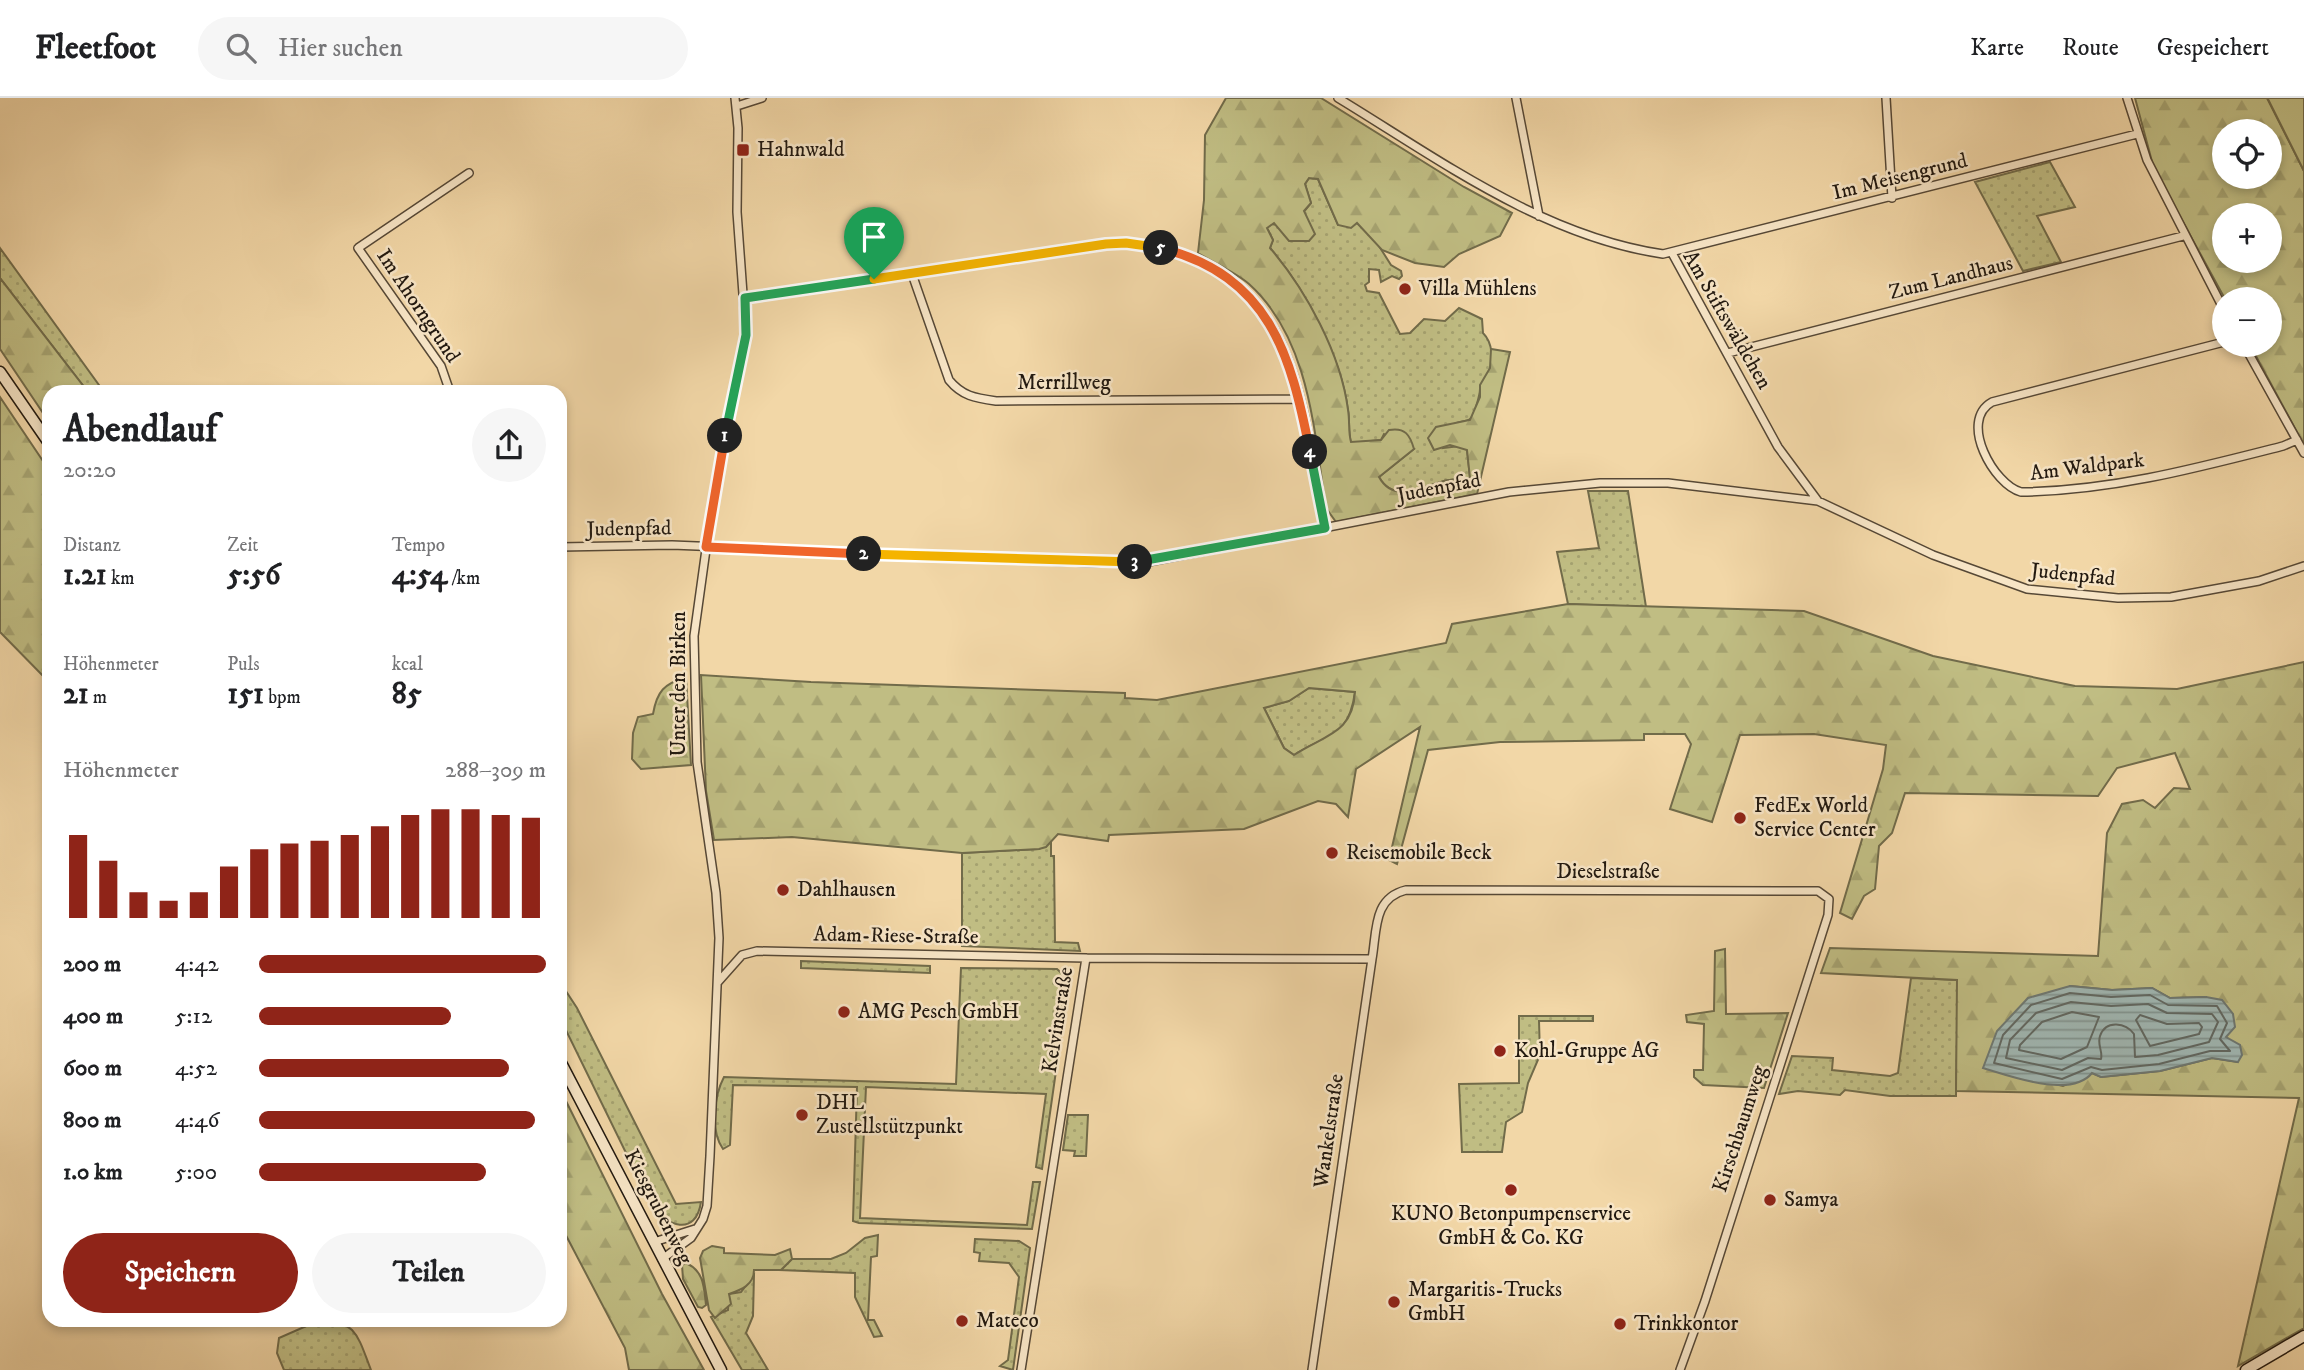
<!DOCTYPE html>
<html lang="de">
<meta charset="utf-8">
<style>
:root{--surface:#fff;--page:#f6f6f6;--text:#202124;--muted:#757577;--line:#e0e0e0;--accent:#8f2418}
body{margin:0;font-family:"IM FELL DW Pica",serif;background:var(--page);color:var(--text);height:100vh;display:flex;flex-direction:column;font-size:26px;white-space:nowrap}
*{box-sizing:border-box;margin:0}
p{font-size:23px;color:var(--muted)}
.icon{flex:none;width:38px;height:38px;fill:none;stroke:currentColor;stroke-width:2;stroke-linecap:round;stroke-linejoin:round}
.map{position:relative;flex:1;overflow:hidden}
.drawer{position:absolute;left:42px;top:287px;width:525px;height:942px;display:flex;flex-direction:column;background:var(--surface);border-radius:21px;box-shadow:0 4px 10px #0003}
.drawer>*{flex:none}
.controls{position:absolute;left:2212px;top:21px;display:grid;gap:14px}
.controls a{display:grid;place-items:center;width:70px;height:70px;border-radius:50%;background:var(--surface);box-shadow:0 4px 10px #0003;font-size:35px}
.pin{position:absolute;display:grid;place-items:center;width:60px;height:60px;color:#fff;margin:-72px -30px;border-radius:50% 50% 50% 0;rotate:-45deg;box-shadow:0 0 7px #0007}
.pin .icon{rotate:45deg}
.km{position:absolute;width:35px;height:35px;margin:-18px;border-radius:50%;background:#222;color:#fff;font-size:19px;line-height:35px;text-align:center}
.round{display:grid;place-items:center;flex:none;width:74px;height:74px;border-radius:37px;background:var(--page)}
.headline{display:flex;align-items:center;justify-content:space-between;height:119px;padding:0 21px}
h1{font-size:38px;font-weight:700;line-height:52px}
.stats{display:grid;grid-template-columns:repeat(3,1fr);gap:10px;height:119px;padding:7px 21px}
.stats div{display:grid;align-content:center}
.stats b{font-size:30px;font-weight:700}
.stats small{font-size:19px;font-weight:400}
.stats p{font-size:19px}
.chart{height:196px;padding:14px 21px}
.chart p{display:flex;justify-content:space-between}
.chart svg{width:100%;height:126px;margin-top:7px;stroke:var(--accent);stroke-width:6}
.cta{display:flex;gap:14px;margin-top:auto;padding:14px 21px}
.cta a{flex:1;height:80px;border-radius:42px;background:var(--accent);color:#fff;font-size:28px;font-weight:700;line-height:80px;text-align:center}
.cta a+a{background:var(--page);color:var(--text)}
ul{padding:0 21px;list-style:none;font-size:23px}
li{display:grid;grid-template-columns:112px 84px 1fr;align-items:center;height:52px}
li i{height:18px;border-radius:9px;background:var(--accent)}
header{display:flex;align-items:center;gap:42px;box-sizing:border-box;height:98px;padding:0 35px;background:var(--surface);border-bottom:2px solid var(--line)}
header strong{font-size:33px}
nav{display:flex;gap:38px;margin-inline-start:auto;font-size:24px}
.search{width:490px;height:63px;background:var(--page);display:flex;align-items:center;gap:18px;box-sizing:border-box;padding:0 24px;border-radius:38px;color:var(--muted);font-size:26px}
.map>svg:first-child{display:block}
.grass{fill:url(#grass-dots);stroke:#716b4a;stroke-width:2}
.forest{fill:url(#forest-firs);stroke:#716b4a;stroke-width:2;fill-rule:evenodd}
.green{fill:#c0bd83;stroke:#716b4a;stroke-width:2}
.water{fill:url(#water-rules);stroke:#6e7872;stroke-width:2}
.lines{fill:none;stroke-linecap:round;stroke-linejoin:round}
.shore{stroke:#616862;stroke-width:2}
.street-casing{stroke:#564836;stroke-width:10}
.secondary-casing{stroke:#221910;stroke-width:13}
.street{stroke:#f7e5c6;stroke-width:7}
.secondary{stroke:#f7e5c6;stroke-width:10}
.split-1-casing{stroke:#fff;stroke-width:14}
.split-2-casing{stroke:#fff;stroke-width:14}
.split-3-casing{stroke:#fff;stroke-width:14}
.split-4-casing{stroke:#fff;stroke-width:14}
.split-5-casing{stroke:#fff;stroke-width:14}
.split-6-casing{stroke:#fff;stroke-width:14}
.split-1{stroke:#22a559;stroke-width:9}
.split-2{stroke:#f0652b;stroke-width:9}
.split-3{stroke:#f5b400;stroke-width:9}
.split-4{stroke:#22a559;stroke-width:9}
.split-5{stroke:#f0652b;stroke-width:9}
.split-6{stroke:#f5b400;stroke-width:9}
.poi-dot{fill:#8f2418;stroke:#f7e5c6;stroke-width:2.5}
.labels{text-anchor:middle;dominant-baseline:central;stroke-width:5;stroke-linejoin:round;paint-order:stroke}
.poi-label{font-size:21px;fill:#221910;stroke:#f7e5c6;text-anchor:start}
.street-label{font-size:21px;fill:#221910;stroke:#f7e5c6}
</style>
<header>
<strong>Fleetfoot</strong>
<div class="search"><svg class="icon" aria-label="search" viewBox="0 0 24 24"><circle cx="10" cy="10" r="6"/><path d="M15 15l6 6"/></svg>Hier suchen</div>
<nav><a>Karte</a><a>Route</a><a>Gespeichert</a></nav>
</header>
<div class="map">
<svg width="2304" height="1272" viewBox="0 0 2304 1272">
<defs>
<pattern id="grass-dots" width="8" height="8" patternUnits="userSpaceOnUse" patternTransform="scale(1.75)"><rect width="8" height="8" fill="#c0bd83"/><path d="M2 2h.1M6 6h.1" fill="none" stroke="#a5a270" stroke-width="1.8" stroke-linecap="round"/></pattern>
<pattern id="forest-firs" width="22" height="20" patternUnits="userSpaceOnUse" patternTransform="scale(1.75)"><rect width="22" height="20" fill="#c0bd83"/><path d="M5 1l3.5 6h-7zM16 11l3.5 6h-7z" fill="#a5a270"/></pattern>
<pattern id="water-rules" width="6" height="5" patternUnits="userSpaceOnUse" patternTransform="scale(1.75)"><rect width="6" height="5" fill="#a0b7b3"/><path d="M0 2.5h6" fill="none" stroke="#829490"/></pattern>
</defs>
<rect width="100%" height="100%" fill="#f2d7a7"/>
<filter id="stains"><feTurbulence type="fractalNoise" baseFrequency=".00286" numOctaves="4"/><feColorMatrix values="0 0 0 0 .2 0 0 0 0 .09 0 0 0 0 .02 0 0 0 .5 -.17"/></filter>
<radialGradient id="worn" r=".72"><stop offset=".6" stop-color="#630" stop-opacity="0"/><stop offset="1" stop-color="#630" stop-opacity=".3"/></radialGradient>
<!-- grass -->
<path class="grass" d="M2050 64 2075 109 2037 118 2061 164 2023 173 1975 84Z
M1309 80 1318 81 1338 127 1357 125 1372 137 1391 167 1401 173 1402 178 1399 181 1392 178 1381 184 1379 172 1369 171V184L1365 187 1367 193 1379 195 1400 236 1410 235 1424 221 1445 223 1459 210 1482 221 1483 235C1493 245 1494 263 1488 277 1485 282 1481 285 1480 291 1480 296 1474 319 1470 321 1466 324 1459 323 1454 326L1443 350 1460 348 1467 352 1470 380C1460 381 1450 381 1441 384 1419 390 1394 405 1379 379L1414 351 1384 336 1381 342 1351 345C1348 333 1350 323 1348 312 1341 258 1305 191 1270 150L1273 142 1267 130 1269 126 1279 127 1285 137 1311 105 1305 86Z
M0 150 104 294H88L0 180Z
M1588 393H1628L1646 509 1568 506 1557 454 1599 450Z
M1309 590 1355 594C1349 640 1328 635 1294 657L1284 650 1264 610 1288 603Z
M1051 744V758H1054L1055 844 1078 845 1080 853 962 848V755L1039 751Z
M801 863 930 868V875L801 870Z
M961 870 1057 871 1069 882 1042 1071 1036 1069 1046 996 866 989 860 1120 1027 1127 1033 1084H1040L1032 1131 859 1125 853 1123 857 989 733 987 730 1047 723 1051C710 1033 714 998 724 979L956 986Z
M1911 880 1958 882 1956 998H1890L1845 992 1840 997 1798 993 1779 996 1792 958 1833 960 1832 972 1890 978 1898 975Z
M560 884 577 910 676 1106 701 1104C696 1139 666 1129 651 1106L560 920Z
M1519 918H1593V923H1539L1540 957 1528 985 1522 1014 1506 1024 1502 1054H1462L1459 986 1519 985Z
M1068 1017H1088L1086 1058H1074L1075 1053 1063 1052Z
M878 1137 877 1158 871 1159 868 1222H874L882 1238 874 1239 855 1199V1175L781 1172 792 1161H831L846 1155 865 1140Z
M975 1141 1019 1143 1030 1150 1013 1272 1000 1268 1008 1262 1019 1179 1009 1165 979 1163 980 1155 974 1154Z
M754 1177 753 1218 746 1235 768 1272H742L711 1219 728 1212 729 1196 741 1194Z
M320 1222C357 1221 359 1242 371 1272H284L277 1255 279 1240Z"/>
<!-- forest -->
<path class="forest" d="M1226 0H1321L1464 89 1512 115 1500 138 1459 156 1444 169 1415 165 1382 152 1357 125 1351 130 1338 127 1318 81 1309 80 1305 86 1311 105 1304 113 1315 136 1309 143H1289L1274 125 1267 130 1273 142 1270 150C1306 192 1341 256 1348 312 1350 323 1348 333 1351 344L1381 342 1389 332C1405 329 1410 337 1414 351L1379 379C1393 405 1420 390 1441 384 1450 381 1460 381 1470 380L1467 352 1450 347 1434 352 1428 340 1436 329 1470 322 1480 299V287L1490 270 1491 251 1510 254 1477 396 1336 424 1326 410C1314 334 1310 241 1249 186 1235 174 1214 165 1198 155L1204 102 1205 37Z
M2135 0H2267L2304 73V347L2250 247H2270V201H2225L2154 71ZM2224 33H2270V79H2224ZM2224 117H2270V163H2224Z
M0 180 88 294H49V324L0 251Z
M0 299 49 372V584L0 534Z
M1568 506 1804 513 1933 558 2075 588 2177 591 2304 564V1230L2238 1268 2299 1000 1956 993 1957 882 1821 875 1830 850 2098 858 2107 735 2122 706 2143 702 2155 710 2174 690 2190 691 2175 655 2117 670 2098 698 1905 695 1892 735 1879 748 1875 791 1864 798 1852 821 1840 815 1883 671 1886 647 1814 636 1740 637 1712 724 1670 711 1691 646 1685 636H1644V642L1500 644 1428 652 1397 766 1389 762 1420 629 1356 671 1348 719 1336 706 1318 703 1244 731 1109 737 1108 743 1058 736 1046 749 1039 751 962 755 792 739 714 742 706 693 701 577 811 584 1125 595V600L1157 602 1446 545 1452 526ZM1309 590 1355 594C1353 636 1324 637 1294 657L1284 650 1264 610 1289 603ZM2070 888 2112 892 2152 890 2170 900 2206 899 2237 964 2212 960 2160 973 2101 979 2092 975 2063 988 1984 970Z
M686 579 691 667 641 671 632 661 633 635 638 619 653 616C657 593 664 586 686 579Z
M1725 851 1726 916 1788 915 1764 990 1703 987 1694 979V972H1703L1704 926 1687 924 1686 917 1714 913 1715 853Z
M560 991 662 1196 704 1272H629L625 1250 560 1126Z
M712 1148 724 1150V1155L775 1157 790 1151 792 1161 781 1172H754C754 1187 741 1192 729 1196L731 1206 715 1220 709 1212 700 1160 703 1153Z
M686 1165C704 1173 704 1189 706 1207L702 1210 698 1209 683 1181 682 1167Z"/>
<!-- green -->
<path class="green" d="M2267 0H2304V73L2268 1Z"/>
<!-- water -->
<path class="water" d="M2070 888 2112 892 2152 890 2170 900 2206 899 2222 902 2233 916 2235 929 2226 939 2240 947 2242 957 2238 964 2212 960 2160 973 2101 979 2092 975C2071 1001 2010 978 1983 970L1997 933 2028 900Z"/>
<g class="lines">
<!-- shore -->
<path class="shore" d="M2070 895 2111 899 2150 897 2168 907 2217 908 2227 925 2220 941 2230 953H2210L2159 966 2102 972 2091 969 2062 981 1994 965 2003 937 2031 907Z
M2071 904 2111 908 2148 906 2167 915 2212 916 2218 924 2209 944 2158 957 2135 959 2134 936C2126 925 2106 921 2100 938 2097 947 2103 953 2101 961L2088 960 2062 972 2006 960 2010 942 2036 915Z
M2072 914 2099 919 2087 949 2061 961 2019 952 2020 947 2042 924Z
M2140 917 2167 926 2199 925 2202 929 2199 936 2150 948 2136 922Z"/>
<!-- street casing -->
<g class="street-casing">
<path id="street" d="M1338 0C1440 62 1542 138 1663 156L2137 36
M1516 0 1539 118
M1886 0 1892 100
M2127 0 2147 62 2224 212
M737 8 762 0
M1672 155 1778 349 1818 403
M912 176 949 282C962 298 975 300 996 303L1299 301
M745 200 1106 146C1177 143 1252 179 1282 247 1307 303 1313 370 1325 430
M2224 244 1992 304C1958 323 1994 387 2021 394 2111 393 2197 370 2283 348L2297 342
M2244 247 2304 355
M1728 255 2183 138
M450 294 441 268 358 150 469 75
M560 449 672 447 1100 465 1148 464 1509 394 1600 385H1668L1818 403 1933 457 2027 491 2118 500 2171 499 2259 483 2304 468
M718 884 742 857 757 853 1086 860 1372 861
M654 1144 695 1131
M662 1161 691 1140 703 1121 707 1108 710 1058 719 840 716 795 697 664 694 538 713 401 746 237 737 114 738 30 735 0
M1021 1272 1086 860
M1312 1272 1372 861C1377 832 1373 800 1406 792L1818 793 1829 801 1828 817 1705 1203 1680 1272"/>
</g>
<!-- secondary casing -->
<g class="secondary-casing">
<path id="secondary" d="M0 274 49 345
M560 963 721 1272
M2246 1272 2304 1238"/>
</g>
<!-- street -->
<use href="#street" class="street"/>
<!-- secondary -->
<use href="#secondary" class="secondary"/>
</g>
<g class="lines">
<!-- split-1 casing -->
<g class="split-1-casing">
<path id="split-1" d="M725 338 746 237 745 200 874 181"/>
</g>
<!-- split-2 casing -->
<g class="split-2-casing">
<path id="split-2" d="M725 338 706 449 864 456"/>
</g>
<!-- split-3 casing -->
<g class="split-3-casing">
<path id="split-3" d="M864 456 1135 464"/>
</g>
<!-- split-4 casing -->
<g class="split-4-casing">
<path id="split-4" d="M1135 464 1325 430 1310 354"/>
</g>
<!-- split-5 casing -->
<g class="split-5-casing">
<path id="split-5" d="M1161 150C1270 178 1291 257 1310 354"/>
</g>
<!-- split-6 casing -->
<g class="split-6-casing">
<path id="split-6" d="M874 181 1106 146 1126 145 1161 150"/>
</g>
<!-- split-1 -->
<use href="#split-1" class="split-1"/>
<!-- split-2 -->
<use href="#split-2" class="split-2"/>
<!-- split-3 -->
<use href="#split-3" class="split-3"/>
<!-- split-4 -->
<use href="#split-4" class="split-4"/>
<!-- split-5 -->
<use href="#split-5" class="split-5"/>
<!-- split-6 -->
<use href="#split-6" class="split-6"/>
</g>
<!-- markers -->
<g class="poi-dot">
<rect x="736" y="45" width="14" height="14" rx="3.5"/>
<circle cx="1405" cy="191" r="7"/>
<circle cx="1740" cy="720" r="7"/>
<circle cx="1332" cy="755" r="7"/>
<circle cx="783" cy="792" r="7"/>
<circle cx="844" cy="914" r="7"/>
<circle cx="1500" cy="953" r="7"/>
<circle cx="802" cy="1017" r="7"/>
<circle cx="1511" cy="1092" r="7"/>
<circle cx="1770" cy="1102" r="7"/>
<circle cx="1394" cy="1204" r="7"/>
<circle cx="962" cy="1223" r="7"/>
<circle cx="1620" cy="1226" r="7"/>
</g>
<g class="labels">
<!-- poi labels -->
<g class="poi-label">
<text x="757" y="52">Hahnwald</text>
<text x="1419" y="191">Villa Mühlens</text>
<text x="1754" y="708">FedEx World<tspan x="1754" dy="24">Service Center</tspan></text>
<text x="1346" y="755">Reisemobile Beck</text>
<text x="797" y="792">Dahlhausen</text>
<text x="858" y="914">AMG Pesch GmbH</text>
<text x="1514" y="953">Kohl-Gruppe AG</text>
<text x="816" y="1005">DHL<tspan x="816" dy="24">Zustellstützpunkt</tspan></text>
<text x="1784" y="1102">Samya</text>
<text x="1511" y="1116" text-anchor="middle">KUNO Betonpumpenservice<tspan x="1511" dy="24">GmbH &amp; Co. KG</tspan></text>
<text x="1408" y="1192">Margaritis-Trucks<tspan x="1408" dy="24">GmbH</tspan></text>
<text x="976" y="1223">Mateco</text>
<text x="1634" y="1226">Trinkkontor</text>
</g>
<!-- street labels -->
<g class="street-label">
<text transform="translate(1900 79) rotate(-14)">Im Meisengrund</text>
<text transform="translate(1951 180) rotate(-14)">Zum Landhaus</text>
<text transform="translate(418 208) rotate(56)">Im Ahorngrund</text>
<text transform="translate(1727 222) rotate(60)">Am Stiftswäldchen</text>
<text x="1064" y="285">Merrillweg</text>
<text transform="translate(2087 369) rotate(-7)">Am Waldpark</text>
<text transform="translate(1439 390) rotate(-11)">Judenpfad</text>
<text transform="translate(629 431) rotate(-1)">Judenpfad</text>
<text transform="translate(2073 477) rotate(6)">Judenpfad</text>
<text transform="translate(679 586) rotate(-90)">Unter den Birken</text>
<text x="1608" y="774">Dieselstraße</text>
<text transform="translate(896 838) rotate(1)">Adam-Riese-Straße</text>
<text transform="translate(1058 922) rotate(-81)">Kelvinstraße</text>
<text transform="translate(1740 1031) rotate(-72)">Kirschbaumweg</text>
<text transform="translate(1329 1033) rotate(-82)">Wankelstraße</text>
<text transform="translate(658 1109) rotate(63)">Kiesgrubenweg</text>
</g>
</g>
<rect width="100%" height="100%" filter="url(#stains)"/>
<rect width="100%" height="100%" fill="url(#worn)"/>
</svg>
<div class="controls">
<a><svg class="icon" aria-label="locate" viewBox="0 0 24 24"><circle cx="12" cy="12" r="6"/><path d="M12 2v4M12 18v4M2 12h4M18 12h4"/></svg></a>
<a>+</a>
<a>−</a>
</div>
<div class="pin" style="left:874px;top:181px;background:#1e9e55"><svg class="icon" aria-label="arrive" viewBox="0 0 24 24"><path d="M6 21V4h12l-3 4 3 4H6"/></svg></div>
<b class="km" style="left:725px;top:338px">1</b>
<b class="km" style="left:864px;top:456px">2</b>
<b class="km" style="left:1135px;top:464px">3</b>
<b class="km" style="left:1310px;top:354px">4</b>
<b class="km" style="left:1161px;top:150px">5</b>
<section class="drawer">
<div class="headline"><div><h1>Abendlauf</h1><p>20:20</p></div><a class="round"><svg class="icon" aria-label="share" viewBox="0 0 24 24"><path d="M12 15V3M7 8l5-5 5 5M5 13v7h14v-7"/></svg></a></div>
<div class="stats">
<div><p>Distanz</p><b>1.21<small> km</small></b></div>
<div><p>Zeit</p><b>5:56</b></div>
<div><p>Tempo</p><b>4:54<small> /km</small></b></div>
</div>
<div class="stats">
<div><p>Höhenmeter</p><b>21<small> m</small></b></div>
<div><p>Puls</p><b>151<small> bpm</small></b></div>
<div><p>kcal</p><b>85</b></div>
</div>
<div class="chart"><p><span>Höhenmeter</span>288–309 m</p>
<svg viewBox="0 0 160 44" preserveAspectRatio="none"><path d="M5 44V15M15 44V24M25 44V35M35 44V38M45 44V35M55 44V26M65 44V20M75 44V18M85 44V17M95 44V15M105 44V12M115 44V8M125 44V6M135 44V6M145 44V8M155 44V9"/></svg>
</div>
<ul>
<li><b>200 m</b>4:42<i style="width:100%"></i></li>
<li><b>400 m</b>5:12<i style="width:67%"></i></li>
<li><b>600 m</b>4:52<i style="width:87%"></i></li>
<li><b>800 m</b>4:46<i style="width:96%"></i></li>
<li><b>1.0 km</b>5:00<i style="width:79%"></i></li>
</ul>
<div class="cta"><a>Speichern</a><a>Teilen</a></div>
</section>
</div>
